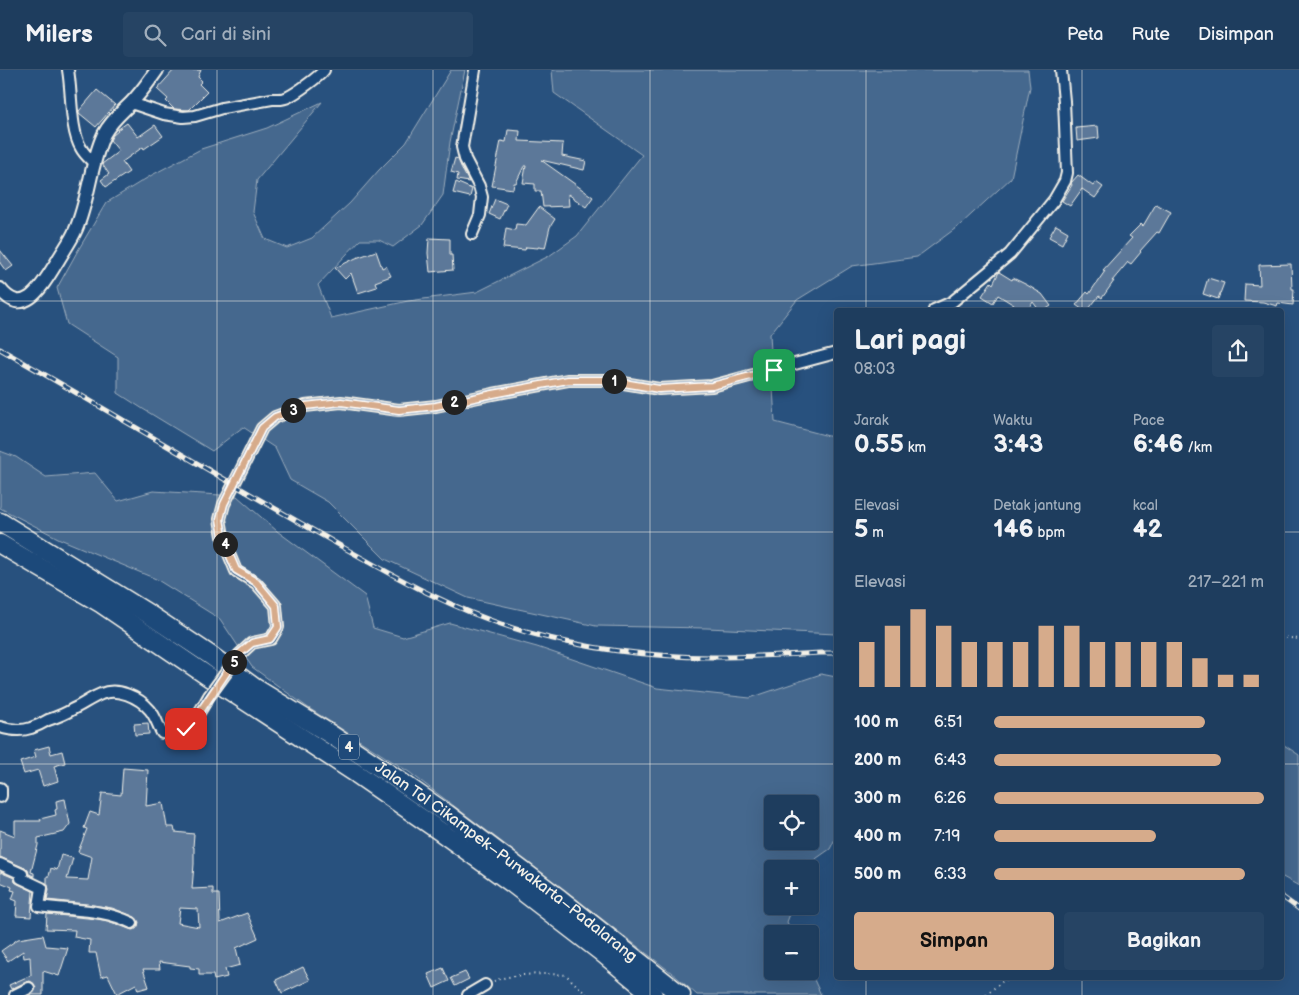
<!DOCTYPE html>
<html lang="id">
<meta charset="utf-8">
<style>
:root{--surface:#1e3d5e;--page:#264464;--text:#f1f3f6;--muted:#a1aebc;--line:#3c5673;--accent:#d6ab8b}
body{margin:0;font-family:"Balsamiq Sans",sans-serif;background:var(--page);color:var(--text);height:100vh;display:flex;flex-direction:column;font-size:19px;white-space:nowrap}
*{box-sizing:border-box;margin:0}
p{font-size:16px;color:var(--muted)}
.icon{flex:none;width:28px;height:28px;fill:none;stroke:currentColor;stroke-width:2;stroke-linecap:round;stroke-linejoin:round}
.map{position:relative;flex:1;overflow:hidden}
.drawer{position:absolute;left:834px;top:238px;width:450px;height:672px;display:flex;flex-direction:column;background:var(--surface);border-radius:5px;box-shadow:0 5px 20px #0002,0 0 0 1px var(--line)}
.drawer>*{flex:none}
.tools{position:absolute;left:764px;top:725px;display:grid;gap:10px}
.tools a{display:grid;place-items:center;width:55px;height:55px;border-radius:5px;background:var(--surface);box-shadow:0 5px 20px #0002,0 0 0 1px var(--line);font-size:25px}
.pin{position:absolute;display:grid;place-items:center;width:42px;height:42px;color:#fff;margin:-21px;border-radius:10px;box-shadow:0 2px 8px #0006}
.km{position:absolute;width:25px;height:25px;margin:-12px;border-radius:50%;background:#222;color:#fff;font-size:14px;line-height:25px;text-align:center}
.round{display:grid;place-items:center;flex:none;width:52px;height:52px;border-radius:5px;background:var(--page)}
.overview{display:flex;align-items:center;justify-content:space-between;height:85px;padding:0 20px}
h1{font-size:28px;font-weight:800;line-height:38px}
.metrics{display:grid;grid-template-columns:repeat(3,1fr);gap:8px;height:85px;padding:5px 20px}
.metrics div{display:grid;align-content:center}
.metrics b{font-size:25px;font-weight:800}
.metrics small{font-size:14px;font-weight:400}
.metrics p{font-size:14px}
.chart{height:140px;padding:10px 20px}
.chart p{display:flex;justify-content:space-between}
.chart svg{width:100%;height:90px;margin-top:5px;stroke:var(--accent);stroke-width:6}
.button{display:flex;gap:10px;margin-top:auto;padding:10px 20px}
.button a{flex:1;height:58px;border-radius:5px;background:var(--accent);color:#111;font-size:20px;font-weight:800;line-height:58px;text-align:center}
.button a+a{background:var(--page);color:var(--text)}
ul{padding:0 20px;list-style:none;font-size:16px}
li{display:grid;grid-template-columns:80px 60px 1fr;align-items:center;height:38px}
li i{height:12px;border-radius:6px;background:var(--accent)}
header{display:flex;align-items:center;gap:30px;box-sizing:border-box;height:70px;padding:0 25px;background:var(--surface);border-bottom:1px solid var(--line)}
header strong{font-size:24px}
nav{display:flex;gap:28px;margin-inline-start:auto;font-size:18px}
.search{width:350px;height:45px;background:var(--page);display:flex;align-items:center;gap:12px;box-sizing:border-box;padding:0 18px;border-radius:5px;color:var(--muted);font-size:19px}
.map>svg:first-child{display:block}
.green{fill:#45688e;stroke:#9cacbb;fill-rule:evenodd}
.building{fill:#5b7899;stroke:#f4f1e8;fill-rule:evenodd}
.lines{fill:none;stroke-linecap:round;stroke-linejoin:round}
.minor-casing{stroke:#f4f1e8;stroke-width:14}
.tertiary-casing{stroke:#f4f1e8;stroke-width:16}
.motorway-casing{stroke:#f4f1e8;stroke-width:21}
.path{stroke:#f4f1e8;stroke-width:2;stroke-dasharray:1 4;stroke-linecap:butt}
.minor{stroke:#1f4a7a;stroke-width:10}
.tertiary{stroke:#1f4a7a;stroke-width:12}
.motorway{stroke:#1f4a7a;stroke-width:18}
.rail-casing{stroke:#f4f1e8;stroke-width:5}
.rail{stroke:#1f4a7a;stroke-width:3;stroke-dasharray:9;stroke-linecap:butt}
.minor-bridge-casing{stroke:#f4f1e8;stroke-width:14;stroke-linecap:butt}
.minor-bridge{stroke:#1f4a7a;stroke-width:10}
.route-casing{stroke:#fff;stroke-width:10}
.route{stroke:#d6ab8b;stroke-width:6}
.grid{fill:none;stroke:#f4f1e8;stroke-width:1;stroke-opacity:0.55}
.labels{text-anchor:middle;dominant-baseline:central;stroke-width:4;stroke-linejoin:round;paint-order:stroke}
.shield{fill:#1f4a7a;stroke:#b4bfc7;stroke-width:1}
.shield-label{font-size:15px;font-weight:bold;fill:#f4f1e8}
.street-label{font-size:16px;fill:#f4f1e8;stroke:#1f4a7a}
</style>
<header>
<strong>Milers</strong>
<div class="search"><svg class="icon" aria-label="search" viewBox="0 0 24 24"><circle cx="10" cy="10" r="6"/><path d="M15 15l6 6"/></svg>Cari di sini</div>
<nav><a>Peta</a><a>Rute</a><a>Disimpan</a></nav>
</header>
<div class="map">
<svg width="1299" height="925" viewBox="0 0 1299 925">
<rect width="100%" height="100%" fill="#28517e"/>
<filter id="ink" filterUnits="userSpaceOnUse"><feTurbulence type="fractalNoise" baseFrequency=".02" numOctaves="2"/><feDisplacementMap in="SourceGraphic" scale="10" xChannelSelector="R" yChannelSelector="G"/><feConvolveMatrix kernelMatrix="1 2 1 2 8 2 1 2 1" color-interpolation-filters="sRGB"/></filter>
<g filter="url(#ink)">
<!-- green -->
<path class="green" d="M451 0H465L450 72 443 125 422 155 393 177 379 170H360L318 215 331 248 408 231 477 222 549 186 577 166 642 85 554 23 552 0H1028L1030 17 1011 108 960 155 917 187 852 196 797 230 770 264 775 352 836 368V564L707 558 596 556 468 528 385 489 328 432 290 410 275 378 243 357 212 381 143 339 118 323V287L67 254 57 218 77 182 106 133 152 105 201 79 267 58 322 32 257 110 253 142 265 169 287 178 312 168 350 133 379 100 406 73Z
M0 381 16 387 46 407 95 403 118 431 153 421 237 426 277 461 365 526 373 558 403 567 450 553 537 577 657 618 750 628 821 604 836 607V767L830 779 810 793 808 799H772V836H793L787 852 793 864H772V901H810L821 925H697L672 903 528 792 409 702 307 637 252 597 220 549 156 509 60 469 0 438ZM772 734H810V771H772Z
M1281 673 1299 685V816L1281 806Z"/>
<!-- building -->
<path class="building" d="M174 0H201L198 7 202 11 199 14 207 22 189 40 174 39 166 31 168 29 157 19Z
M97 20 115 35 96 57 79 43V41Z
M127 53 138 67 155 55 163 66 144 79 143 77 122 92 129 102 106 117 101 110 109 104 102 94 119 81 110 70 113 65 118 61 117 60Z
M1098 56 1099 68 1077 71 1076 58Z
M508 60 520 61 519 71 563 73 562 86 586 91 584 100 541 90 593 127 586 137 568 124 569 136 543 137 541 121H535V114L523 113 526 96H524L516 113H514L513 119 492 116 501 71 506 72Z
M455 88 458 89 462 99V100L463 101 469 112 457 110 458 104 451 102Z
M1078 105 1093 116 1096 112 1103 117 1095 128 1082 119 1070 136 1062 131 1072 115 1071 113Z
M456 112 472 119 470 127 453 123Z
M495 129 507 134 500 149 489 144Z
M1156 134 1171 142 1159 163 1157 162 1140 181 1141 182 1131 194 1128 192 1112 211H1114L1102 228 1099 226 1088 240H1083L1076 235 1087 222 1089 224 1105 201 1103 200 1132 168 1129 166 1141 154 1143 156Z
M539 137 555 149 550 157 545 178 538 177V178L526 177 525 180 503 178 506 158 515 160 516 154 526 155Z
M1056 155 1068 162 1062 174 1049 167Z
M429 168 450 169V185H452L453 200 430 202 428 183Z
M0 180 13 196 6 201 0 193Z
M376 181 382 198 386 196 391 206 375 212 377 217 358 223 351 203 345 209 335 198 356 188Z
M1291 194 1292 219H1294L1293 235 1278 233 1277 236 1263 232 1244 231 1245 214 1260 215 1259 195Z
M999 202 1012 210 1013 208 1027 215 1042 224 1051 236 1045 240H1039L1033 232 1028 240H1011L1014 235 998 225 993 233 982 226 991 212 993 214Z
M1208 208 1224 213 1218 229 1203 224Z
M148 653 149 664 135 665 134 654Z
M49 676 51 684 62 681 65 693 54 696 58 711 43 716 38 700 24 704 20 692 36 687 34 680Z
M123 698 148 700 146 736 163 733 167 757H174L175 762 194 764 193 777H194V794L192 819 213 818V824H219L220 853 247 843 258 868 236 878 240 895 225 899 227 907 214 910 213 905H199V899L190 898V896L159 892 160 899H143L149 917 138 920 136 914 117 924 108 905 101 907 96 883H89L90 870 74 867 75 860 46 859 47 844 97 849 108 851 132 860 136 859 138 856 139 852 135 847 112 838 87 834 47 830 49 819 47 814V806H49L51 798 57 800 61 785 73 788 67 809 88 810 92 787 78 782 87 759 84 758 90 742 99 745 102 723 121 725ZM180 838 198 839 199 857 178 853Z
M65 729 70 754 64 762 38 768V775L31 802 34 803V806L29 804 28 800 25 798 0 787V760L15 766V751H41L40 749 56 745 55 740 57 739 56 731Z
M0 802 14 808 15 812 18 814 33 821 31 847 16 846 17 831 12 829 15 821 11 820 12 817 0 812Z
M43 865 46 876 68 878 59 906 43 901V925H30L34 922 36 918 33 913 30 911 26 912 11 919 9 915 31 905 30 887 24 888 23 881 8 891 1 881 18 869Z
M303 897 310 910 282 923 276 910Z
M443 898 449 911 434 918 428 904Z
M465 902 469 909 455 916 451 908Z"/>
<g class="lines">
<!-- minor casing -->
<g class="minor-casing">
<path id="minor" d="M68 0C72 22 70 60 81 78 84 84 90 89 94 93
M131 33 164 44 183 47 195 46 222 38 272 29C278 29 283 30 288 27 296 23 319 7 324 0
M472 164 480 145 482 127 479 116 465 89 462 77 475 0
M934 240 952 232 1010 184 1054 130 1065 111 1067 103 1064 31 1061 0
M239 585 252 573 271 569 278 557 276 536 256 513 236 501 224 472 220 449 224 434 262 358 275 347 305 336 341 332 399 340 436 336 493 324 568 310H606L659 319 712 316 836 283
M0 657C10 660 20 662 31 658 37 656 43 653 48 650 57 647 65 644 73 639 82 635 91 628 101 624 117 617 139 627 150 640 156 647 158 656 162 663 188 668 198 644 209 626
M0 794 22 804 21 808 42 818 39 836C70 841 103 838 132 853
M15 925 29 918
M468 925 485 915"/>
</g>
<!-- tertiary casing -->
<g class="tertiary-casing">
<path id="tertiary" d="M0 219C25 251 44 212 57 192 63 181 71 171 76 159 89 129 90 94 104 64 111 51 121 43 131 33 141 23 149 11 157 0
M0 719V726"/>
</g>
<!-- motorway casing -->
<g class="motorway-casing">
<g id="motorway">
<path id="s1" d="M0 452 147 543 210 585 255 618 330 664 388 703 447 744 560 829 681 925"/>
<path d="M0 474 102 534 215 611 357 704 441 762 513 814 600 881 653 925"/>
</g>
</g>
<!-- path -->
<path class="path" d="M1281 567 1299 569
M494 911C510 904 548 903 566 905L587 925
M986 925 1000 913 1009 908"/>
<!-- minor -->
<use href="#minor" class="minor"/>
<!-- tertiary -->
<use href="#tertiary" class="tertiary"/>
<!-- motorway -->
<use href="#motorway" class="motorway"/>
<!-- rail casing -->
<g class="rail-casing">
<path id="rail" d="M0 279C104 338 207 400 311 459 380 498 449 540 526 562 586 579 650 587 712 587 748 587 784 585 820 583H836
M1281 826 1299 839"/>
</g>
<!-- rail -->
<use href="#rail" class="rail"/>
<!-- minor-bridge casing -->
<g class="minor-bridge-casing">
<path id="minor-bridge" d="M209 626 239 585"/>
</g>
<!-- minor-bridge -->
<use href="#minor-bridge" class="minor-bridge"/>
</g>
</g>
<g class="lines" filter="url(#ink)">
<!-- route casing -->
<g class="route-casing">
<path id="route" d="M186 659 193 652 239 584 252 573 270 569 278 557 276 536 256 512 236 500 224 472 220 449 224 434 262 358 275 347 305 336 341 332 399 340 436 336 493 324 568 310H606L659 319 712 316 774 300"/>
</g>
<!-- route -->
<use href="#route" class="route"/>
</g>
<!-- grid -->
<path class="grid" d="M217 0V925M433 0V925M650 0V925M866 0V240M1082 0V240M0 231H1299M0 462H836M1281 462H1299M0 694H836M1281 694H1299M866 908V925M1082 908V925"/>
<g class="labels">
<!-- shield labels -->
<rect class="shield" x="339" y="664.5" width="20" height="25" rx="4"/>
<g class="shield-label">
<text x="349" y="677">4</text>
</g>
<!-- street labels -->
<g class="street-label">
<text stroke="none"><textPath href="#s1" startOffset="610">Jalan Tol Cikampek–Purwakarta–Padalarang</textPath></text>
</g>
</g>
</svg>
<div class="tools">
<a><svg class="icon" aria-label="locate" viewBox="0 0 24 24"><circle cx="12" cy="12" r="6"/><path d="M12 2v4M12 18v4M2 12h4M18 12h4"/></svg></a>
<a>+</a>
<a>−</a>
</div>
<div class="pin" style="left:774px;top:300px;background:#1e9e55"><svg class="icon" aria-label="arrive" viewBox="0 0 24 24"><path d="M6 21V4h12l-3 4 3 4H6"/></svg></div>
<div class="pin" style="left:186px;top:659px;background:#d93025"><svg class="icon" aria-label="check" viewBox="0 0 24 24"><path d="M5 12l5 5 9-10"/></svg></div>
<b class="km" style="left:614px;top:311px">1</b>
<b class="km" style="left:454px;top:332px">2</b>
<b class="km" style="left:293px;top:340px">3</b>
<b class="km" style="left:225px;top:474px">4</b>
<b class="km" style="left:234px;top:592px">5</b>
<section class="drawer">
<div class="overview"><div><h1>Lari pagi</h1><p>08:03</p></div><a class="round"><svg class="icon" aria-label="share" viewBox="0 0 24 24"><path d="M12 15V3M7 8l5-5 5 5M5 13v7h14v-7"/></svg></a></div>
<div class="metrics">
<div><p>Jarak</p><b>0.55<small> km</small></b></div>
<div><p>Waktu</p><b>3:43</b></div>
<div><p>Pace</p><b>6:46<small> /km</small></b></div>
</div>
<div class="metrics">
<div><p>Elevasi</p><b>5<small> m</small></b></div>
<div><p>Detak jantung</p><b>146<small> bpm</small></b></div>
<div><p>kcal</p><b>42</b></div>
</div>
<div class="chart"><p><span>Elevasi</span>217–221 m</p>
<svg viewBox="0 0 160 44" preserveAspectRatio="none"><path d="M5 44V22M15 44V14M25 44V6M35 44V14M45 44V22M55 44V22M65 44V22M75 44V14M85 44V14M95 44V22M105 44V22M115 44V22M125 44V22M135 44V30M145 44V38M155 44V38"/></svg>
</div>
<ul>
<li><b>100 m</b>6:51<i style="width:78%"></i></li>
<li><b>200 m</b>6:43<i style="width:84%"></i></li>
<li><b>300 m</b>6:26<i style="width:100%"></i></li>
<li><b>400 m</b>7:19<i style="width:60%"></i></li>
<li><b>500 m</b>6:33<i style="width:93%"></i></li>
</ul>
<div class="button"><a>Simpan</a><a>Bagikan</a></div>
</section>
</div>
